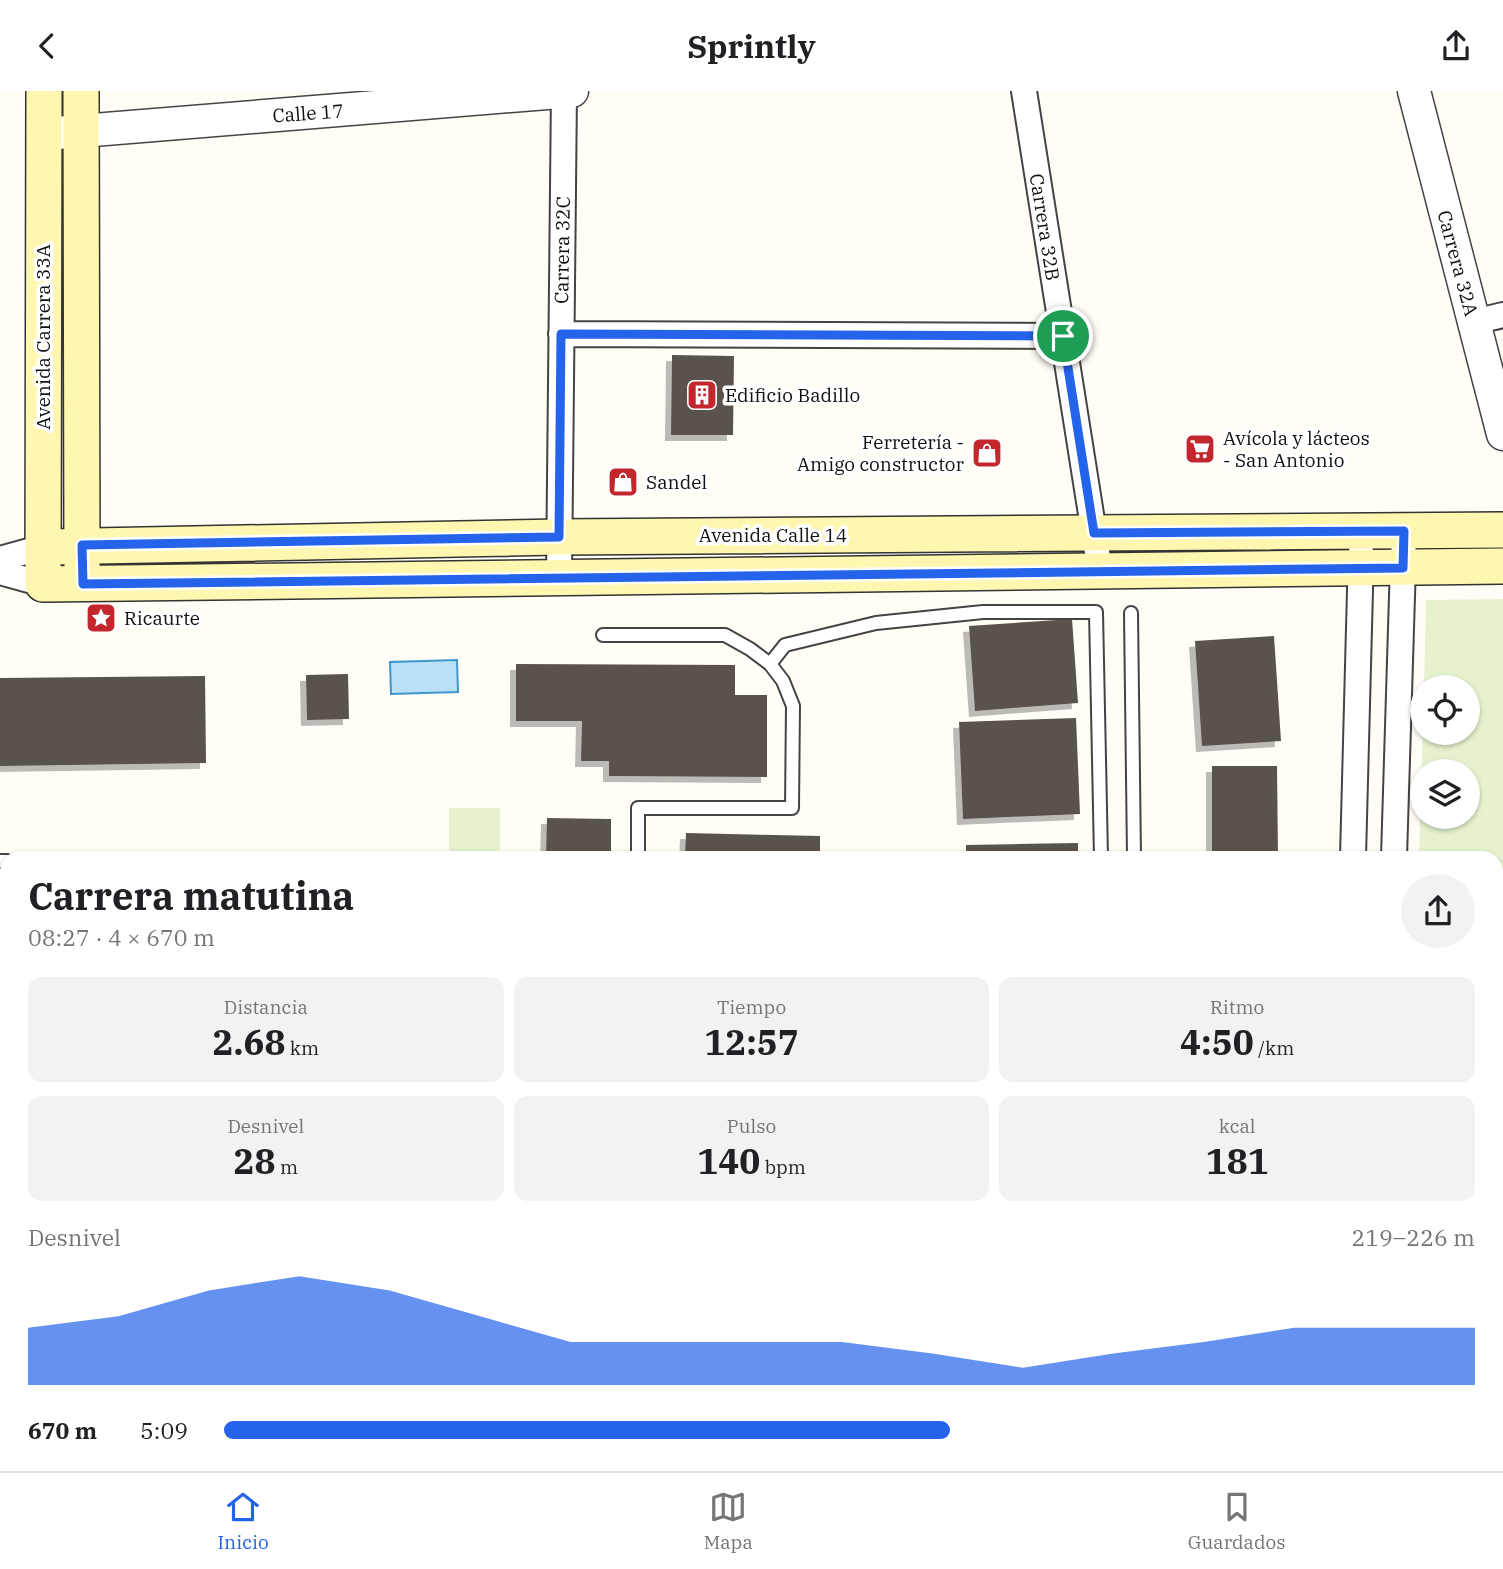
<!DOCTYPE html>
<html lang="es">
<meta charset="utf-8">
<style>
:root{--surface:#fff;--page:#f2f2f2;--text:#202124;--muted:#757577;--line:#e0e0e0;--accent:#2563eb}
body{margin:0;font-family:"IBM Plex Serif",serif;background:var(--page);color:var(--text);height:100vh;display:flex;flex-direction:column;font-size:26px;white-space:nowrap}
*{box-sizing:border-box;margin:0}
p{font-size:23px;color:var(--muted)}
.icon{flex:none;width:38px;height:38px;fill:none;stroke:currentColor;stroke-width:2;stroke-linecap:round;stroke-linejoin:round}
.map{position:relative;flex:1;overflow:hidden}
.details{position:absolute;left:0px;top:760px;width:1503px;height:621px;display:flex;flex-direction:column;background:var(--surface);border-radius:21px 21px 0 0;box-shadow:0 2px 5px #0004}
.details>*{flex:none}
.controls{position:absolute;left:1410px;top:584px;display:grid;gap:14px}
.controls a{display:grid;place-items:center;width:70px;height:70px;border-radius:50%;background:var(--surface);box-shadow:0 2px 5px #0004;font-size:35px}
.pin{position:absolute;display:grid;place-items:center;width:60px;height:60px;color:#fff;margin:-30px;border:4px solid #fff;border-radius:50%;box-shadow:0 2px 7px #0007}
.round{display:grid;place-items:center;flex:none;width:74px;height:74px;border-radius:37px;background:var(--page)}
.overview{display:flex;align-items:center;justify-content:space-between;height:119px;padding:0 28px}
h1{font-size:38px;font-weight:700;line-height:52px}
.metrics{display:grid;grid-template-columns:repeat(3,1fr);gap:10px;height:119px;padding:7px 28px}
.metrics div{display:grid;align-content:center;border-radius:14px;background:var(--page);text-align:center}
.metrics b{font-size:35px;font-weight:700}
.metrics small{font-size:19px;font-weight:400}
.metrics p{font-size:19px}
.chart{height:196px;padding:14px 28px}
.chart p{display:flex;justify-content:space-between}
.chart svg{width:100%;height:126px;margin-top:7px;fill:var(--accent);opacity:.7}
ul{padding:0 28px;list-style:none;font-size:23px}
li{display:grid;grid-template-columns:112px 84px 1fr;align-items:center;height:52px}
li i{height:18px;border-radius:9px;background:var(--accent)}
header{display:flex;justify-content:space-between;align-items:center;height:91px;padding:0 28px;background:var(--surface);font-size:32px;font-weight:700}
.dock{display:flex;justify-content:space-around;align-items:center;height:98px;border-top:2px solid var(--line);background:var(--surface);font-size:19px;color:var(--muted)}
.dock a{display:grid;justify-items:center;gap:4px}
.dock .on{color:var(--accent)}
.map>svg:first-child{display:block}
.pitch{fill:#e6f2cf;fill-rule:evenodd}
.water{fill:#b9e0f7;stroke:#3f96cf;stroke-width:2}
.building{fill:#5a524d;filter:url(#shadow)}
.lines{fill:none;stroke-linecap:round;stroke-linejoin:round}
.service-casing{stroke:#444;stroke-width:16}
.minor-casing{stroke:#444;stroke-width:28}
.tertiary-casing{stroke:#444;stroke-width:35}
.secondary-casing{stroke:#333;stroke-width:38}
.path{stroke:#333;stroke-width:4.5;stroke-dasharray:7 3.5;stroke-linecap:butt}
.service{stroke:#fff;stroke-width:12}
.minor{stroke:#fff;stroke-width:24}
.tertiary{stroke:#fff;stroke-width:32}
.secondary{stroke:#fff6b0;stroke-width:35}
.route-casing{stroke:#fff;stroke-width:14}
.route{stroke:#2563eb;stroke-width:9}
.labels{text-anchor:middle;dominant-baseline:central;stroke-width:7;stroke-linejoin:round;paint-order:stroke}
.street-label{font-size:19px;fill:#111;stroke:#fff}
.poi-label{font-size:19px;fill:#111;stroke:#fff;text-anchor:start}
</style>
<header><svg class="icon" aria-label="back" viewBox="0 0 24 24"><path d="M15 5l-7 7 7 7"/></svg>Sprintly<svg class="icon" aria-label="share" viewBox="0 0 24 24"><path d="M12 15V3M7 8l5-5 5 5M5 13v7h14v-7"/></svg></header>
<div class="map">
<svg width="1503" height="1380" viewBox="0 0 1503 1380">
<defs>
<filter id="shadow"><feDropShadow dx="-6" dy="6" stdDeviation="0" flood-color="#0004"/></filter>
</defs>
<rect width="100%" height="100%" fill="#fffdf5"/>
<!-- pitch -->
<path class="pitch" d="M1503 508V1380H1405V1374H1496V766H1419L1423 629V642H1468V597H1424L1426 509ZM1423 681H1468V726H1423Z
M449 717H500V766H449Z"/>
<!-- water -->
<path class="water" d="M457 569 458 601 391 603 390 571Z"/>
<!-- building -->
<path class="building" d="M672 264 734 265 733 344H671Z
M1072 528 1078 612 975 620 969 535Z
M1274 545 1281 650 1202 655 1195 550Z
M516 573 735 574V604H767V686L609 685V670H581L582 630H516Z
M348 583 349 628 307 629 306 584Z
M205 585 206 672 0 675V587Z
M1076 627 1080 723 963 728 959 631Z
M1212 675H1277L1278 766H1212Z
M547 727 611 728V766H546Z
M686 742 820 745V766H685Z
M1078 752V766H966V754Z
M0 925H7V1094H0Z
M0 1256H7V1367H0Z
M865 1374H962V1380H865Z
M1024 1374H1132V1380H1024Z"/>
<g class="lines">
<!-- service casing -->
<g class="service-casing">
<path id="service" d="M1131 522 1134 766
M603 544H725L750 558 770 573 783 590 793 615 792 717H638V766
M770 573 785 554 876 532 983 521H1096L1101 766
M0 770H7
M1502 969 1503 872
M118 1374V1380
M834 1374V1380
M1143 1374V1380
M633 1380 634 1374"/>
</g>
<!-- minor casing -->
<g class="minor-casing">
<path id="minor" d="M1024 0 1100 480
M1474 231 1503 224
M561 243 1063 245
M0 468 43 456
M0 481 43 493
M559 487 564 0
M1353 766 1361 461
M1394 766 1404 440
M1339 1380V1374
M1376 1380V1374"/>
</g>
<!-- tertiary casing -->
<g class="tertiary-casing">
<path id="tertiary" d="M1414 0 1503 343
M44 43 572 0"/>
</g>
<!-- secondary casing -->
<g class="secondary-casing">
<path id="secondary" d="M44 0 43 493 1503 475
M81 0 82 479
M43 456 559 446 1503 439"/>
</g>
<!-- path -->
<path class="path" d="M1496 1159 1503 1158"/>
<!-- service -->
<use href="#service" class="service"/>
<!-- minor -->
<use href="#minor" class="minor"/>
<!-- tertiary -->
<use href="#tertiary" class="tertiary"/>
<!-- secondary -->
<use href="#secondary" class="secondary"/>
</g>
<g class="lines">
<!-- route casing -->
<g class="route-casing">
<path id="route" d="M561 243 1063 245 1094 442 1404 440 1403 477 83 493 82 454 559 446Z"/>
</g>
<!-- route -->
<use href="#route" class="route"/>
</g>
<!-- icons -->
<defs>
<g id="building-square" transform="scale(1.575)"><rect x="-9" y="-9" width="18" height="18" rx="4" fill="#c4262e" stroke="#fff"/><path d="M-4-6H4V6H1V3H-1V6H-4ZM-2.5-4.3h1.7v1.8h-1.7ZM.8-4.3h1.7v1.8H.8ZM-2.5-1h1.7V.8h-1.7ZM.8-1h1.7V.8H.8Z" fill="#fff"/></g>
<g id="supermarket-square" transform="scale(1.575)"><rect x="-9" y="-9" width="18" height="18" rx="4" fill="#c4262e" stroke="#fff"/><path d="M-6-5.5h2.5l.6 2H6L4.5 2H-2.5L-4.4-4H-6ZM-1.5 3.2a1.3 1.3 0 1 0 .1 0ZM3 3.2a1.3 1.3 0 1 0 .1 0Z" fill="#fff"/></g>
<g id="shop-square" transform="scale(1.575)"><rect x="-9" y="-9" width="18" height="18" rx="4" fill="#c4262e" stroke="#fff"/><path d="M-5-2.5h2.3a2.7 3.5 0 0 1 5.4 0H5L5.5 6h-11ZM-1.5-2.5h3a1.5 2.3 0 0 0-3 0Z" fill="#fff"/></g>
<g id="sight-square" transform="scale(1.575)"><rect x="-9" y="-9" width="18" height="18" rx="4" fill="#c4262e" stroke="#fff"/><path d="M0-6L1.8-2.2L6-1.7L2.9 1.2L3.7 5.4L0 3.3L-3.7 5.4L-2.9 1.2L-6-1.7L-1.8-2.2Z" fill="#fff"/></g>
</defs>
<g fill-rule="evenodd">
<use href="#building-square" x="702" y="304"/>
<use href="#supermarket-square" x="1200" y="358"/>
<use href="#shop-square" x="987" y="362"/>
<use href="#shop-square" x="623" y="391"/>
<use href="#sight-square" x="101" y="527"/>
</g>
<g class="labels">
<!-- street labels -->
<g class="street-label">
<text transform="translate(308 22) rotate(-4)">Calle 17</text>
<text transform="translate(1045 136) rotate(81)">Carrera 32B</text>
<text transform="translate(562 159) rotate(-89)">Carrera 32C</text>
<text transform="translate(1458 172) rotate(75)">Carrera 32A</text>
<text transform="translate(43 246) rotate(-90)">Avenida Carrera 33A</text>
<text x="773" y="444">Avenida Calle 14</text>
</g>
<!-- poi labels -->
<g class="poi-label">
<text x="725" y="304">Edificio Badillo</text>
<text x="1223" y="347">Avícola y lácteos<tspan x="1223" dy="22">- San Antonio</tspan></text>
<text x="964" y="351" text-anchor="end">Ferretería -<tspan x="964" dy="22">Amigo constructor</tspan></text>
<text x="646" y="391">Sandel</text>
<text x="124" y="527">Ricaurte</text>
</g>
</g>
</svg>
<div class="controls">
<a><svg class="icon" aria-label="locate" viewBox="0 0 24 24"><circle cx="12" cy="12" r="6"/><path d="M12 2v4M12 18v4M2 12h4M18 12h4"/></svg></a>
<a><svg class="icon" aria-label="layers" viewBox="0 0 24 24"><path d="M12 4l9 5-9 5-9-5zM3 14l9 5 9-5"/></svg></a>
</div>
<div class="pin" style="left:1063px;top:245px;background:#1e9e55"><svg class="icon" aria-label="arrive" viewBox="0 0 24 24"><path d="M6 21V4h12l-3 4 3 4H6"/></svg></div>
<section class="details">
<div class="overview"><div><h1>Carrera matutina</h1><p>08:27 · 4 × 670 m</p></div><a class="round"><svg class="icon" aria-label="share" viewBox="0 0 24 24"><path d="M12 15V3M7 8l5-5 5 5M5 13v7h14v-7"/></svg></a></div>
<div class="metrics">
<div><p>Distancia</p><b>2.68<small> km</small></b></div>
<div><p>Tiempo</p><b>12:57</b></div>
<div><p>Ritmo</p><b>4:50<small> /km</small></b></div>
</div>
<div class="metrics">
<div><p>Desnivel</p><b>28<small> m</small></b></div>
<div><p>Pulso</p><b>140<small> bpm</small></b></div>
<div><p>kcal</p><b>181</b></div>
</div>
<div class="chart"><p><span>Desnivel</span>219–226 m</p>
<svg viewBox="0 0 160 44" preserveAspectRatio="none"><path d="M0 44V24L10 20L20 11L30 6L40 11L50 20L60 29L70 29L80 29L90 29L100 33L110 38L120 33L130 29L140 24L150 24L160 24V44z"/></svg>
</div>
<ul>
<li><b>670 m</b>5:09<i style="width:58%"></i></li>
</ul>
</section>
</div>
<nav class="dock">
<a class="on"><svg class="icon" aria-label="home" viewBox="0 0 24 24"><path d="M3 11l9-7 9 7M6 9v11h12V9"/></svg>Inicio</a>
<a><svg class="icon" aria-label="map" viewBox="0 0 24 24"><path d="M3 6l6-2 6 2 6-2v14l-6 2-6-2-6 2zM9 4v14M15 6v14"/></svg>Mapa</a>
<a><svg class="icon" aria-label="saved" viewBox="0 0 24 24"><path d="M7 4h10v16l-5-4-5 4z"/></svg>Guardados</a>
</nav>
